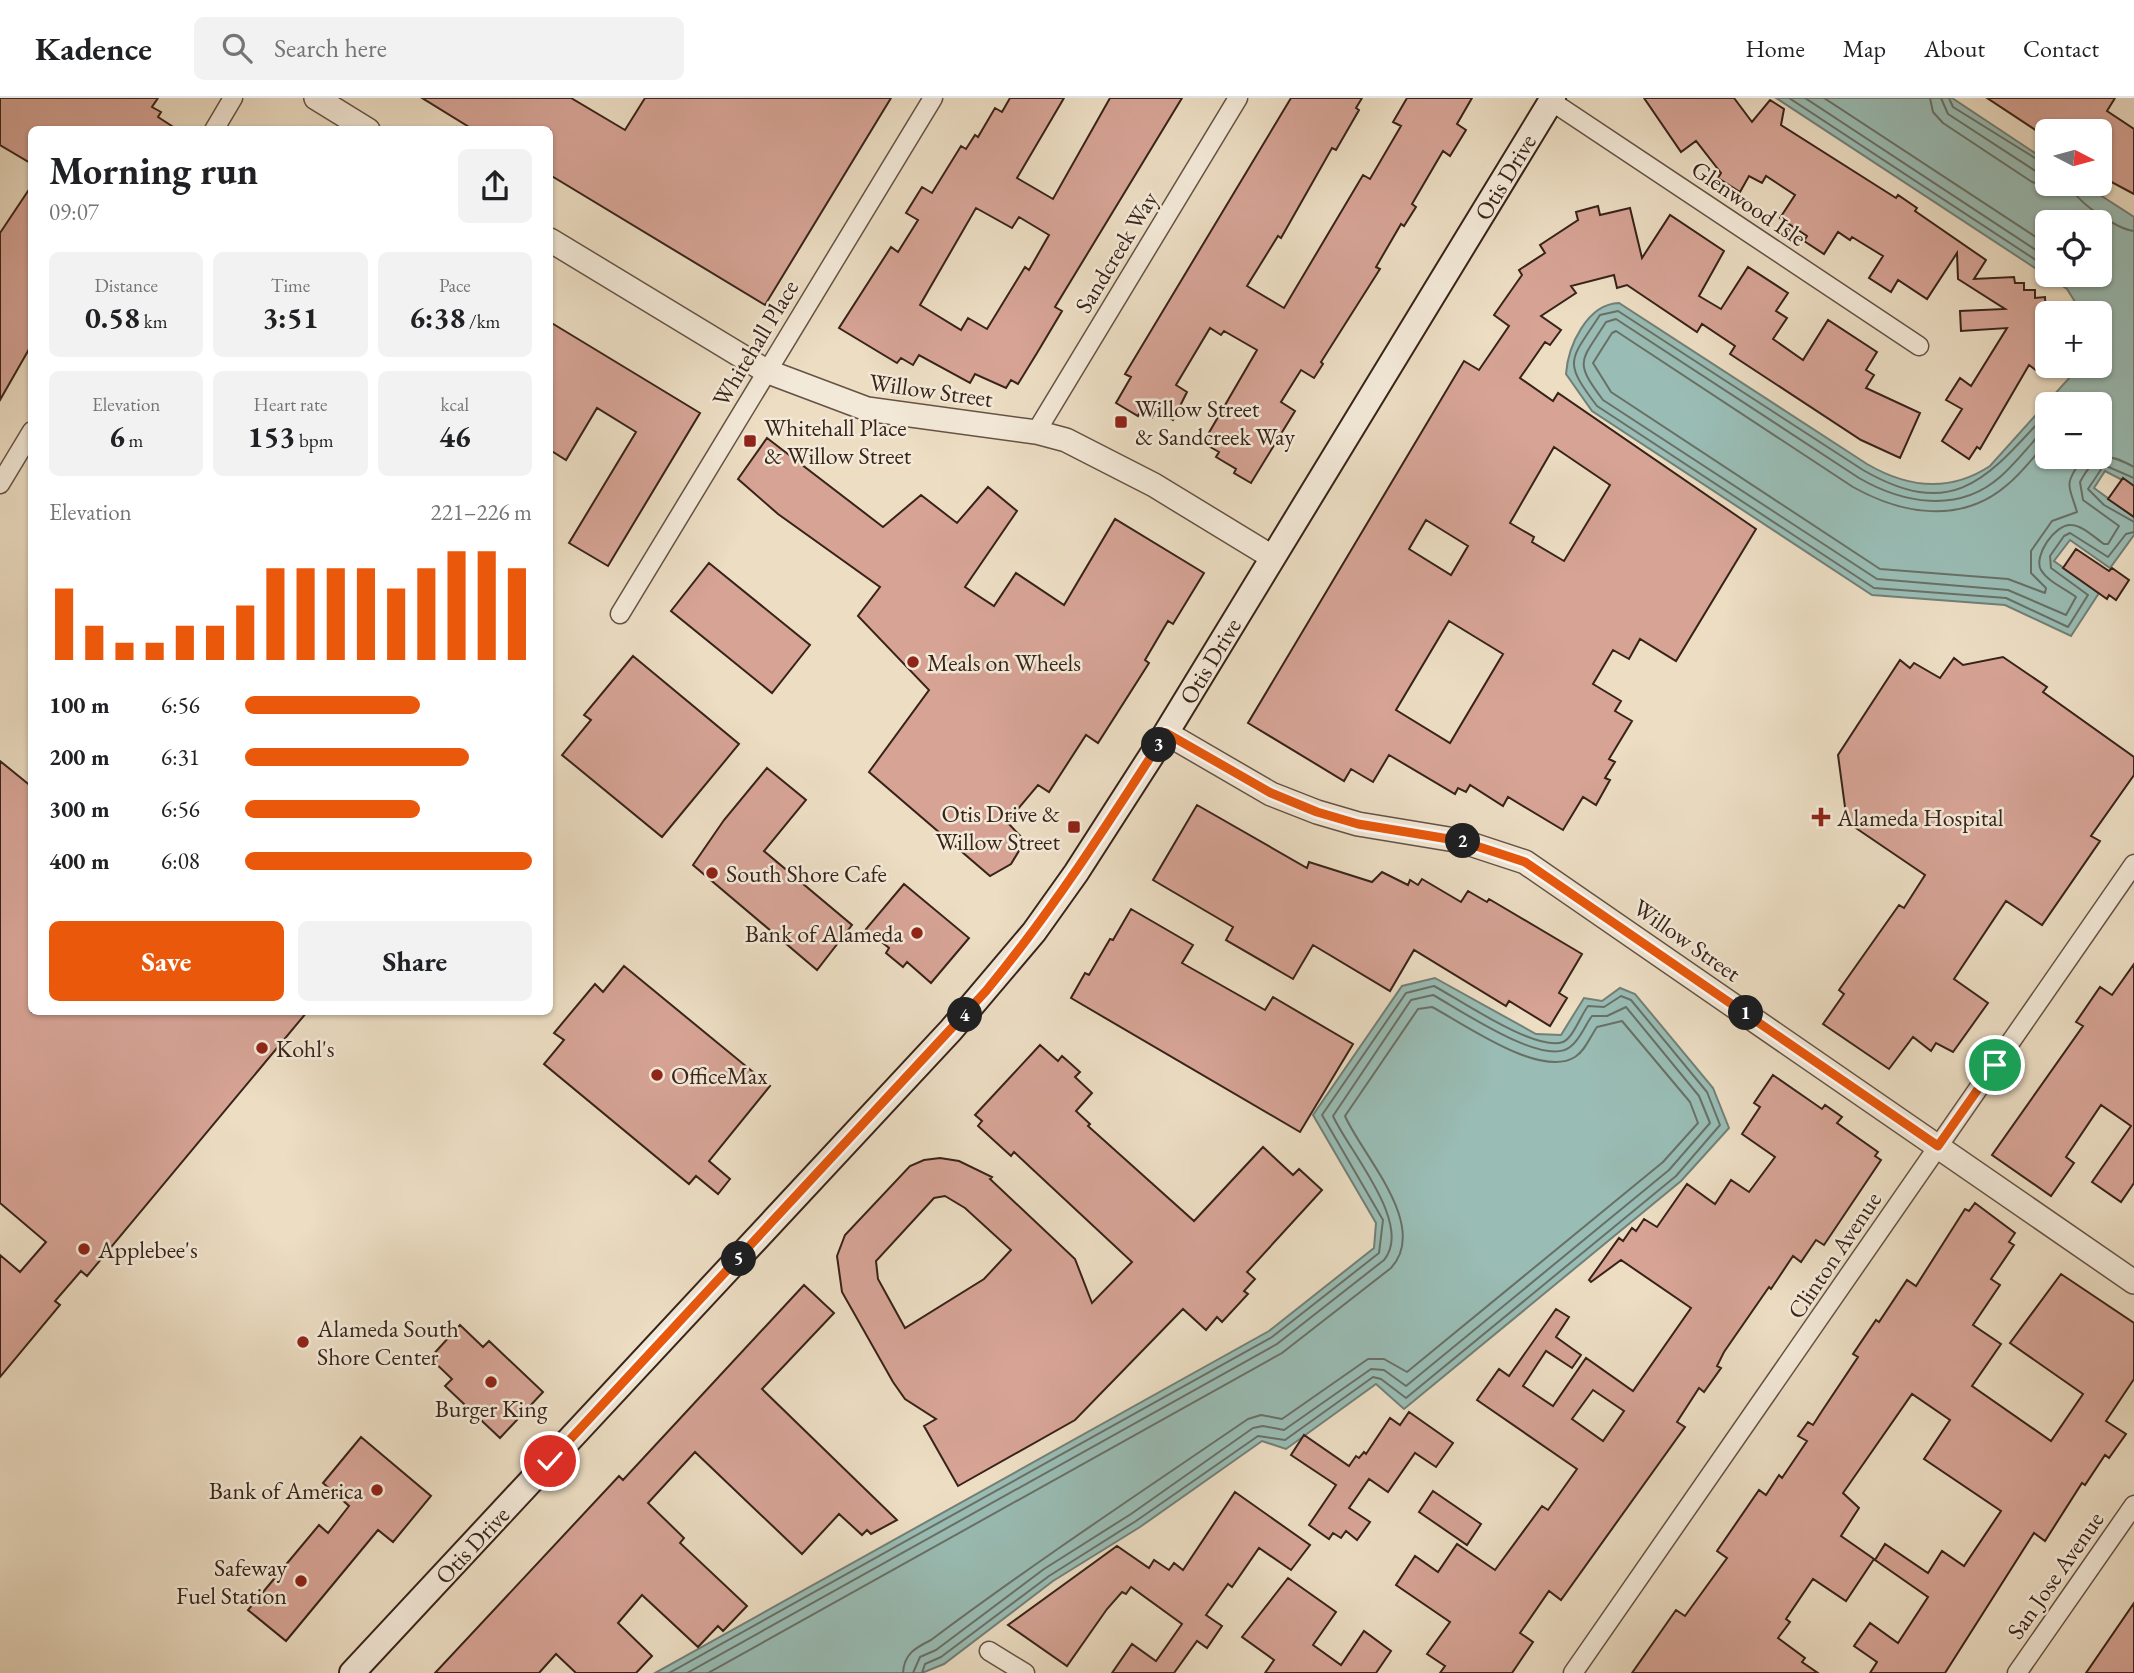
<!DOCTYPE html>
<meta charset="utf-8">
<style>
:root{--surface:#fff;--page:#f2f2f2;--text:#202124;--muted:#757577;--line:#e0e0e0;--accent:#ea580c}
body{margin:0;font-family:"EB Garamond",serif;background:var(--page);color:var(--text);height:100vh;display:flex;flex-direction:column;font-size:26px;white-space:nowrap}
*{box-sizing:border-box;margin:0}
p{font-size:23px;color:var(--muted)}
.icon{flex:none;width:38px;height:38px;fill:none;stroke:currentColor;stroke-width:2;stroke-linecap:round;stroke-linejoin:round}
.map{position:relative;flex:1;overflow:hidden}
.panel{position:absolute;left:28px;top:28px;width:525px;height:889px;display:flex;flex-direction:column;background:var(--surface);border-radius:10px;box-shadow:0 2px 5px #0004}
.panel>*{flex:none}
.needle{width:46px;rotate:96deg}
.controls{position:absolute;left:2035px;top:21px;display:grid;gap:14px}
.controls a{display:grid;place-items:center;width:77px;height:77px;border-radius:10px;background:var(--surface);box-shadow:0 2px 5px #0004;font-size:35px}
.pin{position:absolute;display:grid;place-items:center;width:60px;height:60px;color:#fff;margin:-30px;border:4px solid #fff;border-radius:50%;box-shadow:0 2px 7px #0007}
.km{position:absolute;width:35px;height:35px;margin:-18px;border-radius:50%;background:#222;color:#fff;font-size:19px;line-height:35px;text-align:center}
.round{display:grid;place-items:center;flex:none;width:74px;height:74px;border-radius:10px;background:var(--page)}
.summary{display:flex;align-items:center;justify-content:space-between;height:119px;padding:0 21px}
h1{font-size:38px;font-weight:700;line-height:52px}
.stats{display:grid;grid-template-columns:repeat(3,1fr);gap:10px;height:119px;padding:7px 21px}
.stats div{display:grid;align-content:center;border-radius:10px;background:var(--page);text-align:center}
.stats b{font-size:30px;font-weight:700}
.stats small{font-size:19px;font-weight:400}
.stats p{font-size:19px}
.chart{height:196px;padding:14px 21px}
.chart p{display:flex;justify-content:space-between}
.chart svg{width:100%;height:126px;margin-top:7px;stroke:var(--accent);stroke-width:6}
.button{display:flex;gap:14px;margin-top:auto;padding:14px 21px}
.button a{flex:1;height:80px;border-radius:10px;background:var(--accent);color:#fff;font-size:28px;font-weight:700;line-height:80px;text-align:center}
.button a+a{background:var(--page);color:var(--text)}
ul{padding:0 21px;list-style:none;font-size:23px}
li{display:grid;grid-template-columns:112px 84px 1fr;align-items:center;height:52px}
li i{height:18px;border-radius:9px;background:var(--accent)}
header{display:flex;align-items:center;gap:42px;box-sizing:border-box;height:98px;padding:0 35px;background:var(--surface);border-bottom:2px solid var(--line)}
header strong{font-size:33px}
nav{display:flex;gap:38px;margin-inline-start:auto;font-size:24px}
.search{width:490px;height:63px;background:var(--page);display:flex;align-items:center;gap:18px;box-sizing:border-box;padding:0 24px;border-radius:10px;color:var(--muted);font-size:26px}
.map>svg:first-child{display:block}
.water{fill:#99bcb4;stroke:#727f76;stroke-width:2;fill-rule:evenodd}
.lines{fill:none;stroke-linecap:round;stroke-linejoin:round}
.shore{stroke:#687066;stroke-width:2}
.building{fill:#d6a395;stroke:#382319;stroke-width:2;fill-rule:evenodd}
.minor-casing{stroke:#655244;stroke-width:21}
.tertiary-casing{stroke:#655244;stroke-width:26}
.secondary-casing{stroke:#382319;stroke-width:28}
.minor{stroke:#f3e9d8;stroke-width:18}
.tertiary{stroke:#f3e9d8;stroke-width:23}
.secondary{stroke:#f3e9d8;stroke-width:24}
.route-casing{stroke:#fff;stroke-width:14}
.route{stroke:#ea580c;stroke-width:9}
.poi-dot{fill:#8f2418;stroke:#f3e9d8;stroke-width:2.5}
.labels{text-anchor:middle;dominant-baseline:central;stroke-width:5;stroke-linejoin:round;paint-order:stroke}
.street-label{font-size:24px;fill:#382319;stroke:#f3e9d8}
.poi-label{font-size:24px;fill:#382319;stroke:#f3e9d8;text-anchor:start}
</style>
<header>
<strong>Kadence</strong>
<div class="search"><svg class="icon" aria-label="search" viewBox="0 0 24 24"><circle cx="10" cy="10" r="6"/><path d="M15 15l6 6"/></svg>Search here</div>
<nav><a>Home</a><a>Map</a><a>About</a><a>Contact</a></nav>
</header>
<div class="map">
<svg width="2134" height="1575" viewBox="0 0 2134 1575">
<rect width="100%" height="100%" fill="#ecddc3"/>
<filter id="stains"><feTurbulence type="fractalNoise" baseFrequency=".00286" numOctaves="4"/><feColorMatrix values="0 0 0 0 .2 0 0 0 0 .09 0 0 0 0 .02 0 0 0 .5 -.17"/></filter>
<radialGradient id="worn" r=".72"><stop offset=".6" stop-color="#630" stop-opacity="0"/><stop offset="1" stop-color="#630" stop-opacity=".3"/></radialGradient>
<!-- water -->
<path class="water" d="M1776 0H1952L2047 63 2048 86H2083L2134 119V388L2105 373 2094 390 2134 419V437L2110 470 2070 442 2054 463 2099 495 2071 538 2005 507 1872 497 1592 313 1566 276C1568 248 1587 206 1619 205L1867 366C1908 390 1949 395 1990 368L2080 268H2100V215H2082L2067 191ZM2048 124H2100V177H2048ZM2048 306H2100V359H2048Z
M1435 880 1536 936 1561 937 1584 900 1602 903 1620 890 1635 896 1713 990 1729 1030 1681 1083 1404 1311 1376 1286 1286 1351 1262 1343 1140 1429 1053 1483 944 1566 922 1575H655L1269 1233 1374 1150 1376 1125 1313 1017 1402 888Z"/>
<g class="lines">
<!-- shore -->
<path class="shore" d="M1789 0 2048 170
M1805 0 2048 160
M1824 0 2048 147
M1930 0 1933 14 1943 25 2032 84 2042 87 2055 86
M1941 0 1948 16 2037 74 2048 77
M1949 0 1953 9 2048 68
M2071 86C2072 102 2118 132 2134 133
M2048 314C1988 379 1955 425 1863 372L1618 213 1600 217C1570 263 1562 262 1597 308L1874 490 2006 500 2068 529 2088 497 2051 470 2050 458 2064 438 2070 435 2108 459 2126 436 2134 434
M2048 327C2032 344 2017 364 2000 379 1958 416 1902 405 1859 380L1616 221 1606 224C1581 264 1573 262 1603 302L1877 481 2008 492 2066 517 2076 499C2066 491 2048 484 2041 472 2033 458 2055 426 2071 427 2082 427 2095 440 2104 446H2108L2119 428 2083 402 2080 384C2096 355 2105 353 2134 369
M2048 343C2034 358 2022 375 2007 387 1961 427 1901 416 1853 389L1616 233 1612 235 1593 265 1611 294 1880 471 2008 481 2045 495 2046 490 2031 475V453L2052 423 2077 414C2068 384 2064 388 2083 359
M2134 380 2104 367 2088 391 2104 407 2134 424
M669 1575 1272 1239 1379 1155 1383 1122 1322 1017 1406 895 1434 888C1460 902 1536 954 1563 944 1573 940 1581 917 1588 908L1604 909 1621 898 1631 902 1707 994 1720 1027 1676 1078 1406 1300 1381 1281 1373 1279 1285 1342 1258 1338 1136 1423 1049 1478 941 1559 925 1566 922 1575
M687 1575 1277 1246 1384 1162C1414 1126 1348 1052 1333 1018L1411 902 1433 897C1459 911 1544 970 1570 949 1580 942 1585 927 1592 918H1607L1626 909 1699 998 1710 1025 1669 1072 1406 1288 1384 1272 1371 1271 1284 1332 1263 1328 1253 1330 1131 1416 1044 1471 936 1552 920 1559 913 1575
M708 1575 1282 1255 1391 1170C1430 1128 1362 1057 1345 1018L1418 911 1432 909C1463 925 1540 981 1575 959 1585 953 1590 939 1597 929L1622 923 1690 1004 1698 1025 1663 1064 1407 1274 1384 1261H1368L1282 1321 1261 1317 1248 1321C1141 1394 1034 1465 931 1542 915 1550 904 1556 903 1575"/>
</g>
<!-- building -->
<path class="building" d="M0 0H158L152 9 161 14 158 19 178 32H32V66L0 47Z
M422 0H571L625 32 645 0H891L765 207 550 77V32H474Z
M1010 0H1064L1017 80 1053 101 1110 0H1182L1055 209 1062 213 1037 255 1018 286 1011 282 1006 290 975 276 970 285 919 257 913 267 901 260 897 265 839 230 891 149 898 154 918 122 906 115 922 89 932 95 961 48 966 51 975 37 978 39 995 10 1002 14ZM976 110 1012 130 1019 119 1049 137 1029 172 1025 169 987 231 968 220 961 232 920 207Z
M1291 0H1362L1356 10 1359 12 1336 52 1332 50 1281 140 1278 138 1247 188 1284 210 1363 77 1370 81 1401 28 1393 24 1407 0H1472L1457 26 1466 32 1450 58 1443 53 1412 106 1416 109 1404 128 1401 126 1376 169 1380 171 1321 264 1323 266 1314 280 1301 272 1281 304 1295 313 1251 385 1234 375 1236 371 1216 359 1219 354 1203 345 1257 252 1224 233 1221 237 1210 230 1176 287 1187 294 1173 322 1156 311 1152 319 1141 312 1138 318 1116 305 1131 279 1125 276Z
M1644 0H1734L1752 24 1770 2 1784 11 1781 27 1896 100 1898 97 1917 110 1915 113 1986 162 1974 181 2014 179 2015 185H2024V192H2035V200L2045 199 2048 257 2037 273 2029 267 1980 351 1977 349 1969 361 1942 343 1962 311 1946 302 1960 280 1971 288 2007 230 1961 233 1960 213 2005 211 1958 181 1957 155 1927 201 1898 182 1891 194 1869 180 1883 158 1852 139 1850 142 1838 134 1824 156 1804 143 1807 138 1780 120 1795 97 1766 78 1762 85 1749 78 1740 94 1718 80 1721 75 1696 43 1681 54Z
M1987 0H2115L2107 13 2134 31V96L2100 78V33H2037Z
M32 87V246L0 302V135Z
M1598 108 1600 117 1630 110 1642 160 1670 117 1724 153 1699 198 1721 211 1748 169 1788 195 1776 213 1787 220 1773 241 1803 262 1828 222 1877 254 1866 272 1874 277 1866 290 1920 315 1900 360 1861 342 1730 256 1735 248 1702 226 1697 234 1627 187 1617 190 1614 177 1571 188 1576 195 1541 218 1561 232 1550 247 1545 244 1520 280 1553 303 1558 295 1756 431 1676 563 1640 541 1629 561 1613 552 1593 586 1621 603 1615 613 1632 623 1609 661 1615 664 1605 680 1610 682 1596 707 1583 699 1563 732 1508 699 1503 708 1470 687 1466 694 1458 690 1455 696 1389 657 1373 684 1351 671 1344 683 1248 625 1464 263 1479 272 1509 228 1494 217 1522 177 1519 172 1545 155 1540 147 1578 122 1576 114ZM1554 349 1610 387 1564 463 1532 444 1534 439 1510 425ZM1426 422 1468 448 1451 477 1409 451ZM1449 523 1503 556 1450 645 1396 612Z
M550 224 700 315 608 468 569 445 636 334 597 310 566 362 550 352Z
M767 340 883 429 921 397 957 425 988 389 1017 413 965 489 994 508 1016 475 1064 507 1115 421 1204 475 1173 526 1168 523 1145 562 1149 565 1098 645 1086 637 1049 694 1038 687 1007 724 1025 743 1011 766 990 778 869 674 929 592 858 518 880 489 778 416 738 381Z
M2123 380 2134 388V419L2108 401Z
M2076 451 2109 473 2112 470 2129 482 2116 502 2109 497 2107 501 2063 470Z
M709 465 810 547 772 595 671 513Z
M633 558 739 646 662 739 562 657 591 622 584 617Z
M2003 559 2047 589 2043 594 2134 659V677L2091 738 2100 743 2042 827 2006 803 1954 881 1988 905 1953 954 1936 945 1931 953 1913 939 1889 971 1823 926 1844 896 1839 892 1899 807 1904 810 1925 777 1847 724 1838 657 1900 562 1910 570 1914 565 1940 580 1954 560 1963 567Z
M0 663 32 689V914H307L87 1178 81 1173 55 1203 60 1207 0 1279V1157L20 1174 46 1144 0 1105Z
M767 670 806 702 764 753 852 827 817 872 693 767 724 722Z
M1197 707 1307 770 1309 764 1372 784 1382 774 1408 787 1410 782 1418 787 1422 781 1461 804 1468 793 1487 804 1489 801 1582 856 1559 895 1567 900 1550 928 1509 903 1506 908 1414 852 1390 893 1313 847 1293 881 1226 842 1233 829 1153 782Z
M904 786 969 840 931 885 907 864 903 869 886 855 889 850 866 831Z
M1131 811 1193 847 1182 865 1265 912 1273 899 1353 946 1300 1034 1071 900 1085 875 1089 877 1110 841 1113 842Z
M2134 866V1085L2121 1104 2092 1084 2131 1028 2101 1007 2066 1059 2074 1065 2051 1098 1992 1057 2083 928 2076 924 2100 889 2112 897Z
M624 868 770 988 709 1063 730 1081 718 1096 696 1078 689 1086 544 966 564 942 554 935 595 886 603 894Z
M1040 947 1058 963 1062 958 1080 974 1075 979 1092 995 1076 1013 1090 1026 1088 1028 1194 1123 1263 1049 1293 1077 1299 1071 1322 1092 1247 1174 1255 1181 1244 1193 1248 1196 1222 1224 1217 1219 1206 1232 1183 1211 1075 1322 958 1388 924 1328 936 1321 905 1301 893 1284 842 1194 837 1158 845 1137 910 1068 924 1062 940 1060 959 1063 992 1079 990 1081 1075 1161 1092 1205 1132 1164 1014 1054 1011 1058 978 1028 982 1023 975 1017ZM945 1098 965 1110 1011 1152 984 1181 905 1230 878 1181 876 1163 934 1100Z
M1773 977 1822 1011 1825 1007 1842 1019 1837 1025 1878 1054 1875 1058 1881 1062 1824 1147 1816 1142 1801 1164 1793 1158 1771 1191 1769 1189 1724 1254 1717 1268 1721 1270 1704 1294 1699 1290 1677 1324 1685 1329 1561 1502 1549 1493 1520 1535 1533 1544 1512 1575H1440L1445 1568 1427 1556 1450 1524 1396 1487 1415 1458 1438 1474 1457 1446 1495 1472 1542 1408 1548 1412 1577 1371 1477 1302 1499 1271 1509 1278 1556 1211 1569 1219 1556 1239 1581 1257 1572 1270 1546 1253 1523 1288 1553 1308 1586 1260 1633 1293 1691 1210 1621 1162 1591 1184 1589 1182 1619 1140 1623 1143 1632 1130 1636 1133 1644 1121 1657 1129 1687 1086 1715 1106 1731 1082 1749 1094 1775 1059 1742 1036 1760 1009 1754 1005ZM1593 1292 1624 1313 1603 1343 1572 1321Z
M1975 1105 2015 1135 2009 1144 2014 1147 1991 1181 2000 1187 1973 1227 2001 1246 1972 1288 2051 1343 2083 1296 2010 1245 2061 1176 2134 1225V1281L2106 1323 2126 1336 2109 1360 2105 1357 2085 1387 2082 1385 2045 1443 2034 1435 1945 1575H1870L1877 1564 1854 1548 1870 1525 1898 1545 1928 1499 1875 1462 1885 1446 1928 1475 1942 1453 1964 1468 2001 1413 1924 1361 1950 1322 1912 1296 1843 1395 1859 1410 1841 1438 1874 1461 1846 1503 1813 1481 1786 1521 1790 1524 1778 1540 1805 1560 1802 1564 1818 1575H1632L1676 1512 1685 1518 1727 1460 1717 1453 1759 1392 1766 1397 1779 1377 1782 1380 1807 1343 1798 1338 1808 1324 1813 1327 1822 1313 1858 1259 1853 1256 1876 1222 1879 1224 1907 1182 1916 1188 1965 1111 1969 1113Z
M804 1187 834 1215 762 1291 897 1422 871 1436 867 1432 862 1437 839 1416 802 1456 695 1354 648 1405 684 1440 680 1445 747 1508 723 1533 718 1528 698 1549 642 1497 618 1525 652 1558 636 1575H576L556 1556 539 1575H435L619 1378 623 1382Z
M460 1227 483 1249 489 1243 543 1294 500 1340 445 1288 452 1281 430 1260Z
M1409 1314 1453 1345 1436 1369 1415 1355 1388 1394 1369 1381 1349 1410 1370 1424 1357 1442 1346 1433 1341 1440 1333 1435 1329 1441 1309 1427 1336 1387 1291 1357 1304 1337 1349 1368 1356 1358 1359 1360 1364 1354 1366 1356 1390 1320 1400 1327Z
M361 1339 431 1398 393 1444 378 1432 286 1543 248 1512 319 1427 328 1435 349 1408 323 1385Z
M1433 1393 1481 1426 1467 1447 1419 1414Z
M1235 1394 1310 1447 1291 1472 1259 1450 1232 1489 1228 1486 1206 1517 1222 1528 1207 1550 1197 1543 1174 1575H1112L1132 1546 1156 1563 1182 1526 1131 1489 1126 1496 1122 1494 1107 1511 1067 1568 1008 1527 1117 1448 1149 1470 1154 1462 1169 1472 1174 1465 1183 1472Z
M1288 1480 1336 1514 1313 1547 1341 1567 1364 1533 1391 1553 1376 1575H1265L1274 1562 1242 1539Z
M2134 1505V1575H2086Z"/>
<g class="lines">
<!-- minor casing -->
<g class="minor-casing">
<path id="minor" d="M1551 3 1919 248
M214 32 233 0
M1036 334 1238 0
M0 386 32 333
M620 516 933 0
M989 1553 1025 1575
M1573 1575 2134 766
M2017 1575 2134 1407"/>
</g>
<!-- tertiary casing -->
<g class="tertiary-casing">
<path id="tertiary" d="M316 0 368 32
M550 142 766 273 867 311 1036 334 1066 342 1154 387 1272 459
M1166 635 1271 696 1317 714 1358 726 1461 743 1525 764 2134 1184"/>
</g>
<!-- secondary casing -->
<g class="secondary-casing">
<path id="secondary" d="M352 1575 951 932 1034 834 1076 775 1166 635 1553 0"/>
</g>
<!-- minor -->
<use href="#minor" class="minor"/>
<!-- tertiary -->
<use href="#tertiary" class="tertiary"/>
<!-- secondary -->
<use href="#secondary" class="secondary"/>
</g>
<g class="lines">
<!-- route casing -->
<g class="route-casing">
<path id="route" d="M550 1363 986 893C1053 812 1109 724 1166 635L1271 695 1317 714 1358 726 1461 743 1525 764 1938 1048 1995 967"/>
</g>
<!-- route -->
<use href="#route" class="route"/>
</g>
<!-- markers -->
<g class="poi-dot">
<rect x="1114" y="317" width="14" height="14" rx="3.5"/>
<rect x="743" y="336" width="14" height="14" rx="3.5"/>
<circle cx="913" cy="564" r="7"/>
<path d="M1817.5 708.5h7v7h7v7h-7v7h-7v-7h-7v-7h7z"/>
<rect x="1067" y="722" width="14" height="14" rx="3.5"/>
<circle cx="712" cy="775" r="7"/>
<circle cx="917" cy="835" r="7"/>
<circle cx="262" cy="950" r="7"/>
<circle cx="657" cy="977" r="7"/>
<circle cx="84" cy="1151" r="7"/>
<circle cx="303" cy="1244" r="7"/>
<circle cx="491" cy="1284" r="7"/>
<circle cx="377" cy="1392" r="7"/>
<circle cx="301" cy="1483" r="7"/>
</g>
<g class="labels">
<!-- street labels -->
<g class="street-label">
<text transform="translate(1505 79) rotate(-59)">Otis Drive</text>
<text transform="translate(1749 105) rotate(34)">Glenwood Isle</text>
<text transform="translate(1116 154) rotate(-59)">Sandcreek Way</text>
<text transform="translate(755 245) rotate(-59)">Whitehall Place</text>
<text transform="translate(931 292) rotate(8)">Willow Street</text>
<text transform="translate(1210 563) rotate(-59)">Otis Drive</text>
<text transform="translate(1687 842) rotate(35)">Willow Street</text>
<text transform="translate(1834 1157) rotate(-56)">Clinton Avenue</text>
<text transform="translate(472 1447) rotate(-47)">Otis Drive</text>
<text transform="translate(2055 1477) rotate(-55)">San Jose Avenue</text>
</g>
<!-- poi labels -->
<g class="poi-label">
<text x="1135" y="310">Willow Street<tspan x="1135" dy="28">&amp; Sandcreek Way</tspan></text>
<text x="764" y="329">Whitehall Place<tspan x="764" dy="28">&amp; Willow Street</tspan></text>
<text x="927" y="564">Meals on Wheels</text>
<text x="1060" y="715" text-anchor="end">Otis Drive &amp;<tspan x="1060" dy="28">Willow Street</tspan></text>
<text x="1837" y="719">Alameda Hospital</text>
<text x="726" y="775">South Shore Cafe</text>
<text x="903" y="835" text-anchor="end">Bank of Alameda</text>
<text x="276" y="950">Kohl's</text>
<text x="671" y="977">OfficeMax</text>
<text x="98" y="1151">Applebee's</text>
<text x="317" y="1230">Alameda South<tspan x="317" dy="28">Shore Center</tspan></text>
<text x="491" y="1310" text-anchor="middle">Burger King</text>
<text x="363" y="1392" text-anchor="end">Bank of America</text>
<text x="287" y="1469" text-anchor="end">Safeway<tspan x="287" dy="28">Fuel Station</tspan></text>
</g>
</g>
<rect width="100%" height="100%" filter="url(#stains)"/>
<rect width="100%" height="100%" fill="url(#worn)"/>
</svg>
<div class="controls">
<a><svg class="needle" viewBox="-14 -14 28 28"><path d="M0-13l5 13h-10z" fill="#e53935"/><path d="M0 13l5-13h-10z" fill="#757577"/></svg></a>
<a><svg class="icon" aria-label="locate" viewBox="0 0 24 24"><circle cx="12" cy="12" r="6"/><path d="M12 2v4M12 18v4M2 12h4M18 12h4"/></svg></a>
<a>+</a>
<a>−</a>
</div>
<div class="pin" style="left:1995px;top:967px;background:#1e9e55"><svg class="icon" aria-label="arrive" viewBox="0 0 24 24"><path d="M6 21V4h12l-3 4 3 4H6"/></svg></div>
<div class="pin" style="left:550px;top:1363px;background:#d93025"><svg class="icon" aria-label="check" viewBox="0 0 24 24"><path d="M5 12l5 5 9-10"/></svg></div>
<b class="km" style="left:1746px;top:915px">1</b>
<b class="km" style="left:1463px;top:743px">2</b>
<b class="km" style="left:1159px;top:647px">3</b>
<b class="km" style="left:965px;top:917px">4</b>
<b class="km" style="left:739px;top:1161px">5</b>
<section class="panel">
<div class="summary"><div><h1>Morning run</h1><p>09:07</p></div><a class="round"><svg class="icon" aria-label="share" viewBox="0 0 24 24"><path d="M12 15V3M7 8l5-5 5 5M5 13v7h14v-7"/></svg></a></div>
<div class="stats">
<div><p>Distance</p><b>0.58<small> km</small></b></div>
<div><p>Time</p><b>3:51</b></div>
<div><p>Pace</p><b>6:38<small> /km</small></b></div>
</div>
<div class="stats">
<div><p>Elevation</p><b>6<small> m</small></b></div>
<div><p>Heart rate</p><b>153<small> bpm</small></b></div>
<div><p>kcal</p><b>46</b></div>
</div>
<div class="chart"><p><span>Elevation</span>221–226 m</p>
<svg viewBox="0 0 160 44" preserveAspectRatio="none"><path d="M5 44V19M15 44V32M25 44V38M35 44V38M45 44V32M55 44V32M65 44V25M75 44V12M85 44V12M95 44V12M105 44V12M115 44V19M125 44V12M135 44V6M145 44V6M155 44V12"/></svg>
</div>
<ul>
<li><b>100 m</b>6:56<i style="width:61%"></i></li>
<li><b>200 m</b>6:31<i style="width:78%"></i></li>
<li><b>300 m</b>6:56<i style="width:61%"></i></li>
<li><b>400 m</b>6:08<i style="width:100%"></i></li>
</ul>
<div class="button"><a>Save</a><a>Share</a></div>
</section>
</div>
